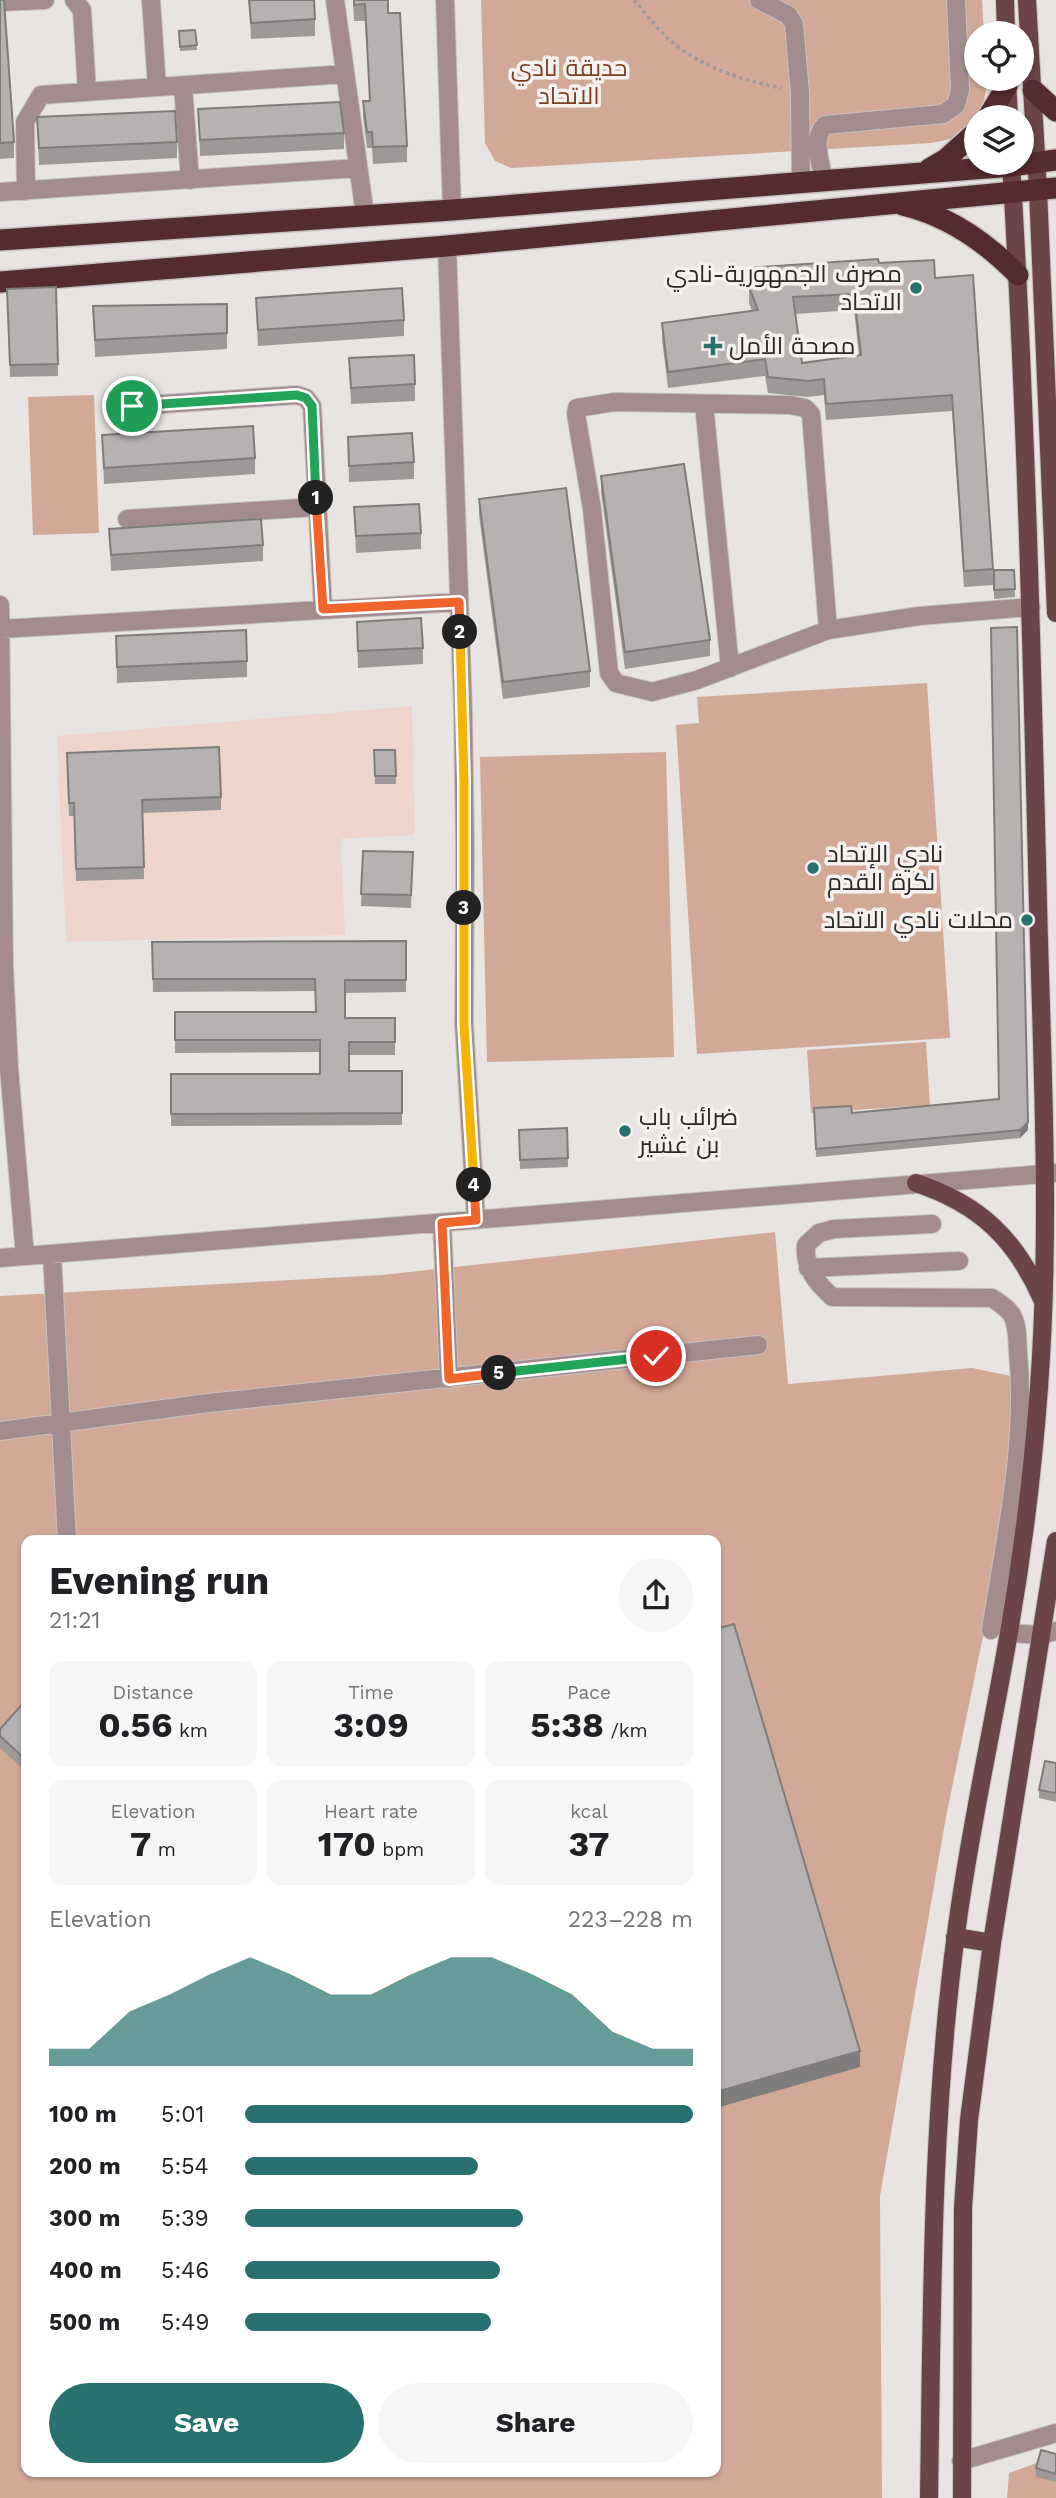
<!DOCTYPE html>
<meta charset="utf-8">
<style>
:root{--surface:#fff;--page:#f6f6f6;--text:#202124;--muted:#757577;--accent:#28716e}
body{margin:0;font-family:"Work Sans",Cairo,sans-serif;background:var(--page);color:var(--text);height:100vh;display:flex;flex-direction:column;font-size:26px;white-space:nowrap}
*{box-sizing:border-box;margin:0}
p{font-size:23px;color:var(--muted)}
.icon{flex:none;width:38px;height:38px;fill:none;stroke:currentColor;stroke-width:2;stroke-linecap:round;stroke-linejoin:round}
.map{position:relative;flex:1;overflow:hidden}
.details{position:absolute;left:21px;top:1535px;width:700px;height:942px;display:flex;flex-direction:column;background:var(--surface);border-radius:14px;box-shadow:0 2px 5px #0004}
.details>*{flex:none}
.tools{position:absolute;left:964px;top:21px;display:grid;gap:14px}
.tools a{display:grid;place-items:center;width:70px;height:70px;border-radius:50%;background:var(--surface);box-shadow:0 2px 5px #0004;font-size:35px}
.pin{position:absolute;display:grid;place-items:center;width:60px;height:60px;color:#fff;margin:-30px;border:4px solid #fff;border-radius:50%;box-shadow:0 2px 7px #0007}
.km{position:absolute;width:35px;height:35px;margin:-18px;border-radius:50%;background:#222;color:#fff;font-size:19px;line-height:35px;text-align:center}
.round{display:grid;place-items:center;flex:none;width:74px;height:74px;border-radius:37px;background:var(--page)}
.overview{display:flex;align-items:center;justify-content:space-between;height:119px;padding:0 28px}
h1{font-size:38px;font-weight:700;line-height:52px}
.figures{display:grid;grid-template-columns:repeat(3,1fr);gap:10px;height:119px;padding:7px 28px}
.figures div{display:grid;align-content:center;border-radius:14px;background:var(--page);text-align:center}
.figures b{font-size:35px;font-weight:700}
.figures small{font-size:19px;font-weight:400}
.figures p{font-size:19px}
.chart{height:196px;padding:14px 28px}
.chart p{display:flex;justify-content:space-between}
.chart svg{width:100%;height:126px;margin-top:7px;fill:var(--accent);opacity:.7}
.cta{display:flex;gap:14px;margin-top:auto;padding:14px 28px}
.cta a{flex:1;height:80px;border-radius:42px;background:var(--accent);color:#fff;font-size:28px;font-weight:700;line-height:80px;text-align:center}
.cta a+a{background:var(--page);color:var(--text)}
ul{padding:0 28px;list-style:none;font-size:23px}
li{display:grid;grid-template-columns:112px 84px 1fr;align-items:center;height:52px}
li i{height:18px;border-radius:9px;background:var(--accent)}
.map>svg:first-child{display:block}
.education{fill:#edd5cc}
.green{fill:#d2a997;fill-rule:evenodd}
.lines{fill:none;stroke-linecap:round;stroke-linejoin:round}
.minor-casing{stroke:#c6c2c0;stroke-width:20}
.major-casing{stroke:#c6c2c0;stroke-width:20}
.highway-casing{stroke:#c6c2c0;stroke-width:24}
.path{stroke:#9d9a99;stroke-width:3.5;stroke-dasharray:3.5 3.5;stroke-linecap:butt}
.minor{stroke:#a38c8d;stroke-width:18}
.major{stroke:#6a4446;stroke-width:18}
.highway{stroke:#542b2e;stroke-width:21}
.wall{fill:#9d9998;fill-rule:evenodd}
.shaded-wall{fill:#7f7d7c}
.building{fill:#b6b2b1;stroke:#7f7d7c;stroke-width:2;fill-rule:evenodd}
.split-1-casing{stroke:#fff;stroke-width:14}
.split-2-casing{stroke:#fff;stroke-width:14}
.split-3-casing{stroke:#fff;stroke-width:14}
.split-4-casing{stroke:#fff;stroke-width:14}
.split-5-casing{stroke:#fff;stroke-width:14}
.split-6-casing{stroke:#fff;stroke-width:14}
.split-1{stroke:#22a559;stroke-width:9}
.split-2{stroke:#f0652b;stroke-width:9}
.split-3{stroke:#f5b400;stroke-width:9}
.split-4{stroke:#f5b400;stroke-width:9}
.split-5{stroke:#f0652b;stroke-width:9}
.split-6{stroke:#22a559;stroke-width:9}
.poi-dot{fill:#28716e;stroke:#f5f1ef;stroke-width:2.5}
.labels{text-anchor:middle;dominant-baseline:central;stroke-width:7;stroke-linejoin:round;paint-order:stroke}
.park-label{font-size:24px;fill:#7a3f23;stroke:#f5f1ef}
.poi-label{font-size:24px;fill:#292827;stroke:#f5f1ef;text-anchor:start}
</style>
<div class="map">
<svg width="1056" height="2498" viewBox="0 0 1056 2498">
<rect width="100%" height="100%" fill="#e8e4e2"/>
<!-- education -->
<path class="education" d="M412 706 415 835 341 839 345 935 66 942 57 736Z"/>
<!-- green -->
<path class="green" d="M481 0H982L984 33H976V79H986C987 102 978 118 966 136L931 143 511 168 495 161 485 143Z
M94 395 99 533 33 535 28 397Z
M927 683 950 1038 697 1054 676 725 699 723 697 697Z
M666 752 674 1057 487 1062 480 757Z
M926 1042 930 1105 811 1113 807 1050Z
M775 1232 788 1384 972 1368 1020 1378 1006 1524 946 1817 880 2196 882 2498H0V1296L382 1275ZM26 1540H716V2471H26Z
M1056 2456V2498H1007L1009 2473Z"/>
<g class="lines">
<!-- minor casing -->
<g class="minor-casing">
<path id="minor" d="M74 0 82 10 87 92
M151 0 157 87
M335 0 365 215
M445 0 452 210
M759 0 788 15 794 24 800 93 801 183
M0 2 45 0
M183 86 190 180
M824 180C821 163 811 139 825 125L943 114 956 105 960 90 956 0
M26 191 25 122 41 95 345 74
M0 192 358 168
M447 246 463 711 465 851 464 1024 476 1220
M704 404 730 668
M133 406 297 395 306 398 312 406 323 609
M127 519 316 507
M0 605 4 966 9 1068 25 1256
M1 629 459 602
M828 630 811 414 805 408 790 405 614 402 577 408 576 414 592 509 609 673 616 683 652 692 697 680 828 630 919 616 1031 607
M442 1223 449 1379
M932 1224 834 1229 819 1233 806 1245C804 1268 816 1282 832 1297L992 1298C999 1303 1007 1307 1012 1315 1018 1326 1017 1340 1018 1352 1027 1445 1005 1539 991 1630
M52 1254 67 1540
M0 1258 1056 1173
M808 1268 959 1261
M0 1431 208 1403 758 1345
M1009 1633 1041 1635 1056 1631
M961 2461 1056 2433"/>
</g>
<!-- major casing -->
<g class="major-casing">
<path id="major" d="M1005 0 1006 33
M1027 0 1038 190 1056 613
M1007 82 1009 117
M916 1183C979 1204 1015 1238 1042 1299
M955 1937 992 1943
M929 2498C932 2310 931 2121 956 1934 969 1832 992 1733 1009 1632 1023 1551 1033 1469 1039 1387 1051 1226 1042 1065 1038 904 1032 657 1026 410 1011 163
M962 2498 963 2208 969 2120 992 1943 1056 1541"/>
</g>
<!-- highway casing -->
<g class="highway-casing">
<path id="highway" d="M1033 90 1056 111
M988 117 1007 86
M929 169 946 159 976 132
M903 205C949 216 986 242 1018 275
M0 240 452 210 1012 166 1056 160
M0 282 447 246 1056 188"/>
</g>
<!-- path -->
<path class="path" d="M634 0C646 13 657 30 671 41 702 68 742 80 781 88"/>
<!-- minor -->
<use href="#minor" class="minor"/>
<!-- major -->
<use href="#major" class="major"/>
<!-- highway -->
<use href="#highway" class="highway"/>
</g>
<!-- wall -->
<path class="wall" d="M0 0 14 142V158L0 159Z
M249 0 315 19V36L251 39Z
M353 0H388V13L407 146V162L373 164 372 148H367L363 117V101H370L365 21H354Z
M195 30 197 50 180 51 179 31Z
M198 109 344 133V149L200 156Z
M37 117 177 142V158L39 165Z
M879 263 935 278 993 569V585L964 587 952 411 826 420 824 395 808 397 768 393 765 376 668 388 662 339V323L752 311 749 303V268ZM854 310 859 355 802 363 795 314Z
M56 287 58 376 10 377 7 289Z
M256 298 404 320V336L258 346Z
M227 304V349L95 357 93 306Z
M349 358 415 384V401L351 404Z
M102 435 255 458V474L104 484Z
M348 437 414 462V479L349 482Z
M601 476 710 640V656L625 669 601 492Z
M479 499 590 671V687L503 699 479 515Z
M354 507 421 533V549L356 553Z
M109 529 263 545V561L111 571Z
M994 570H1014L1015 597 994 599Z
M357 622 423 648V664L358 668Z
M116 636 247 661V677L117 683Z
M374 750H395L396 784H375Z
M67 766 221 797V810L143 813 144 879 76 881 74 816H69Z
M363 851 413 852 411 908 361 906Z
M406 941V992L345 993V1018H395V1055H349V1071H402V1125L171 1126V1074H320V1052L175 1053V1012H316L315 991 153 992 152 942Z
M814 1108 852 1113 1028 1130 1020 1138 816 1157Z
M567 1128 568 1167 520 1169 519 1130Z
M26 1700V1770L25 1771 0 1748V1729Z
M1056 1763V1802L1039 1798V1790Z
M1056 2454V2482L1036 2477V2468Z"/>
<!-- shaded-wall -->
<path class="shaded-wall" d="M1028 1122V1130L1020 1138V1130Z
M860 2051V2067L716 2108V2092Z"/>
<!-- building -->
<path class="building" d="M0 0H4L14 142 0 143Z
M249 0H314L315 19 251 23Z
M354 0H388V13H400L407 146 373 147 372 132H367L363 101H370L365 4 354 5Z
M195 30 197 45 180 47 179 31Z
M340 102 344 133 200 140 198 109Z
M175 111 177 142 39 148 37 117Z
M878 259 879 263 934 260 935 278 973 275 993 569 964 571 952 395 826 404 824 379 808 381 768 377 765 359 668 372 662 323 758 310 749 287V268ZM854 294 861 355 802 363 793 297Z
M56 287 58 364 10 365 7 289Z
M402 288 404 320 258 330 256 298Z
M227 304V333L95 340 93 306Z
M414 355 415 384 351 388 349 358Z
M253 426 255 458 104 468 102 435Z
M412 433 414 462 349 466 348 437Z
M684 464 710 640 625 652 601 476Z
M566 488 590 671 503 682 479 499Z
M419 504 421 533 356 536 354 507Z
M261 519 263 545 111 555 109 529Z
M994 570H1014L1015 589 994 590Z
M421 618 423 648 358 651 357 622Z
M1017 627 1028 1122 1020 1130 816 1149 814 1108 851 1106 852 1113 999 1099 991 628Z
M246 630 247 661 117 667 116 636Z
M219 747 221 797 142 800 144 867 76 869 74 803H69L67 753Z
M374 750H395L396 776H375Z
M363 851 413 852 411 895 361 894Z
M406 941V980H345V1018H395V1042H349V1071H402V1113L171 1114V1074H320V1040H175V1012H316L315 979H153L152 942Z
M567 1128 568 1158 520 1160 519 1130Z
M734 1624 860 2051 716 2092V1629Z
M26 1700V1758L25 1759 0 1736V1729Z
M1045 1761 1056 1763V1793L1039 1790Z
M1041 2450 1056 2454V2474L1036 2468Z"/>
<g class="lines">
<!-- split-1 casing -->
<g class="split-1-casing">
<path id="split-1" d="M132 406 297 395 306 398 312 406 316 498"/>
</g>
<!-- split-2 casing -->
<g class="split-2-casing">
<path id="split-2" d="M316 498 323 609 459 602 460 632"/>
</g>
<!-- split-3 casing -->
<g class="split-3-casing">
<path id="split-3" d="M460 632 464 781V908"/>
</g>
<!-- split-4 casing -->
<g class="split-4-casing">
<path id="split-4" d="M464 908V1024L474 1185"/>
</g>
<!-- split-5 casing -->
<g class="split-5-casing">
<path id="split-5" d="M474 1185 476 1220 442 1223 449 1379 499 1373"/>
</g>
<!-- split-6 casing -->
<g class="split-6-casing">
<path id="split-6" d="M499 1373 656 1356"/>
</g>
<!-- split-1 -->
<use href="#split-1" class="split-1"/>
<!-- split-2 -->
<use href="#split-2" class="split-2"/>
<!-- split-3 -->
<use href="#split-3" class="split-3"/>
<!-- split-4 -->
<use href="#split-4" class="split-4"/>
<!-- split-5 -->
<use href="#split-5" class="split-5"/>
<!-- split-6 -->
<use href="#split-6" class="split-6"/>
</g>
<!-- markers -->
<g class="poi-dot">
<circle cx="916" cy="288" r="7"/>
<path d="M709.5 335.5h7v7h7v7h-7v7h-7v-7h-7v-7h7z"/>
<circle cx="813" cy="868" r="7"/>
<circle cx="1027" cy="920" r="7"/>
<circle cx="625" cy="1131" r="7"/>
</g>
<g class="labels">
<!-- park labels -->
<g class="park-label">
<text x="569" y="68">حديقة نادي<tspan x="569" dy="28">الاتحاد</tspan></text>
</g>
<!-- poi labels -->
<g class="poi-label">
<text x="902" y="274" text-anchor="end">مصرف الجمهورية-نادي<tspan x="902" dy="28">الاتحاد</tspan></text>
<text x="729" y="346">مصحة الأمل</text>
<text x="827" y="854">نادي الإتحاد<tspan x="827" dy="28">لكرة القدم</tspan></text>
<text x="1013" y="920" text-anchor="end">محلات نادي الاتحاد</text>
<text x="639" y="1117">ضرائب باب<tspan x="639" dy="28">بن غشير</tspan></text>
</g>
</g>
</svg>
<div class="tools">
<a><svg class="icon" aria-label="locate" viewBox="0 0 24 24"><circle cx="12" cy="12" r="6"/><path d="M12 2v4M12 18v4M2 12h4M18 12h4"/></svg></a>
<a><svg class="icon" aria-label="layers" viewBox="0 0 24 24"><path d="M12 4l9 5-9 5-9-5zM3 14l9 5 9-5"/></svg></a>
</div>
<div class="pin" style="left:132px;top:406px;background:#1e9e55"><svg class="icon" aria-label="arrive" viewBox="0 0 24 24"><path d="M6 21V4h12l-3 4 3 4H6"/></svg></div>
<div class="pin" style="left:656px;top:1356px;background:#d93025"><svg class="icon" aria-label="check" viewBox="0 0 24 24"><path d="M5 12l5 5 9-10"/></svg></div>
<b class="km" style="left:316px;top:498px">1</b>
<b class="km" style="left:460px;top:632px">2</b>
<b class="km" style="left:464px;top:908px">3</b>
<b class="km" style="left:474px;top:1185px">4</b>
<b class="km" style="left:499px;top:1373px">5</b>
<section class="details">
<div class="overview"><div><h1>Evening run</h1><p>21:21</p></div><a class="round"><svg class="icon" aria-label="share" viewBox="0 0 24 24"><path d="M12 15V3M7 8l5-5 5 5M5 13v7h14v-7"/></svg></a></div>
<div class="figures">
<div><p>Distance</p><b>0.56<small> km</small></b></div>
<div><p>Time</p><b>3:09</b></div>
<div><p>Pace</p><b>5:38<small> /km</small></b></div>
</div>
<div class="figures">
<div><p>Elevation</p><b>7<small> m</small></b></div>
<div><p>Heart rate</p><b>170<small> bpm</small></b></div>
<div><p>kcal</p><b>37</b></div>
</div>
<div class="chart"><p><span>Elevation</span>223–228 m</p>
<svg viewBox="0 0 160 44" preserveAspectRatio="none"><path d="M0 44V38L10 38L20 25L30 19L40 12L50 6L60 12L70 19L80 19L90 12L100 6L110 6L120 12L130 19L140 32L150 38L160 38V44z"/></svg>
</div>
<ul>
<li><b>100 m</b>5:01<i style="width:100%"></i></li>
<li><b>200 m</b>5:54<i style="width:52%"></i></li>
<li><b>300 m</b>5:39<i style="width:62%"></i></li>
<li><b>400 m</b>5:46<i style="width:57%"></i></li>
<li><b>500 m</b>5:49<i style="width:55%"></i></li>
</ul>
<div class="cta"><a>Save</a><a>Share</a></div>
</section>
</div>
